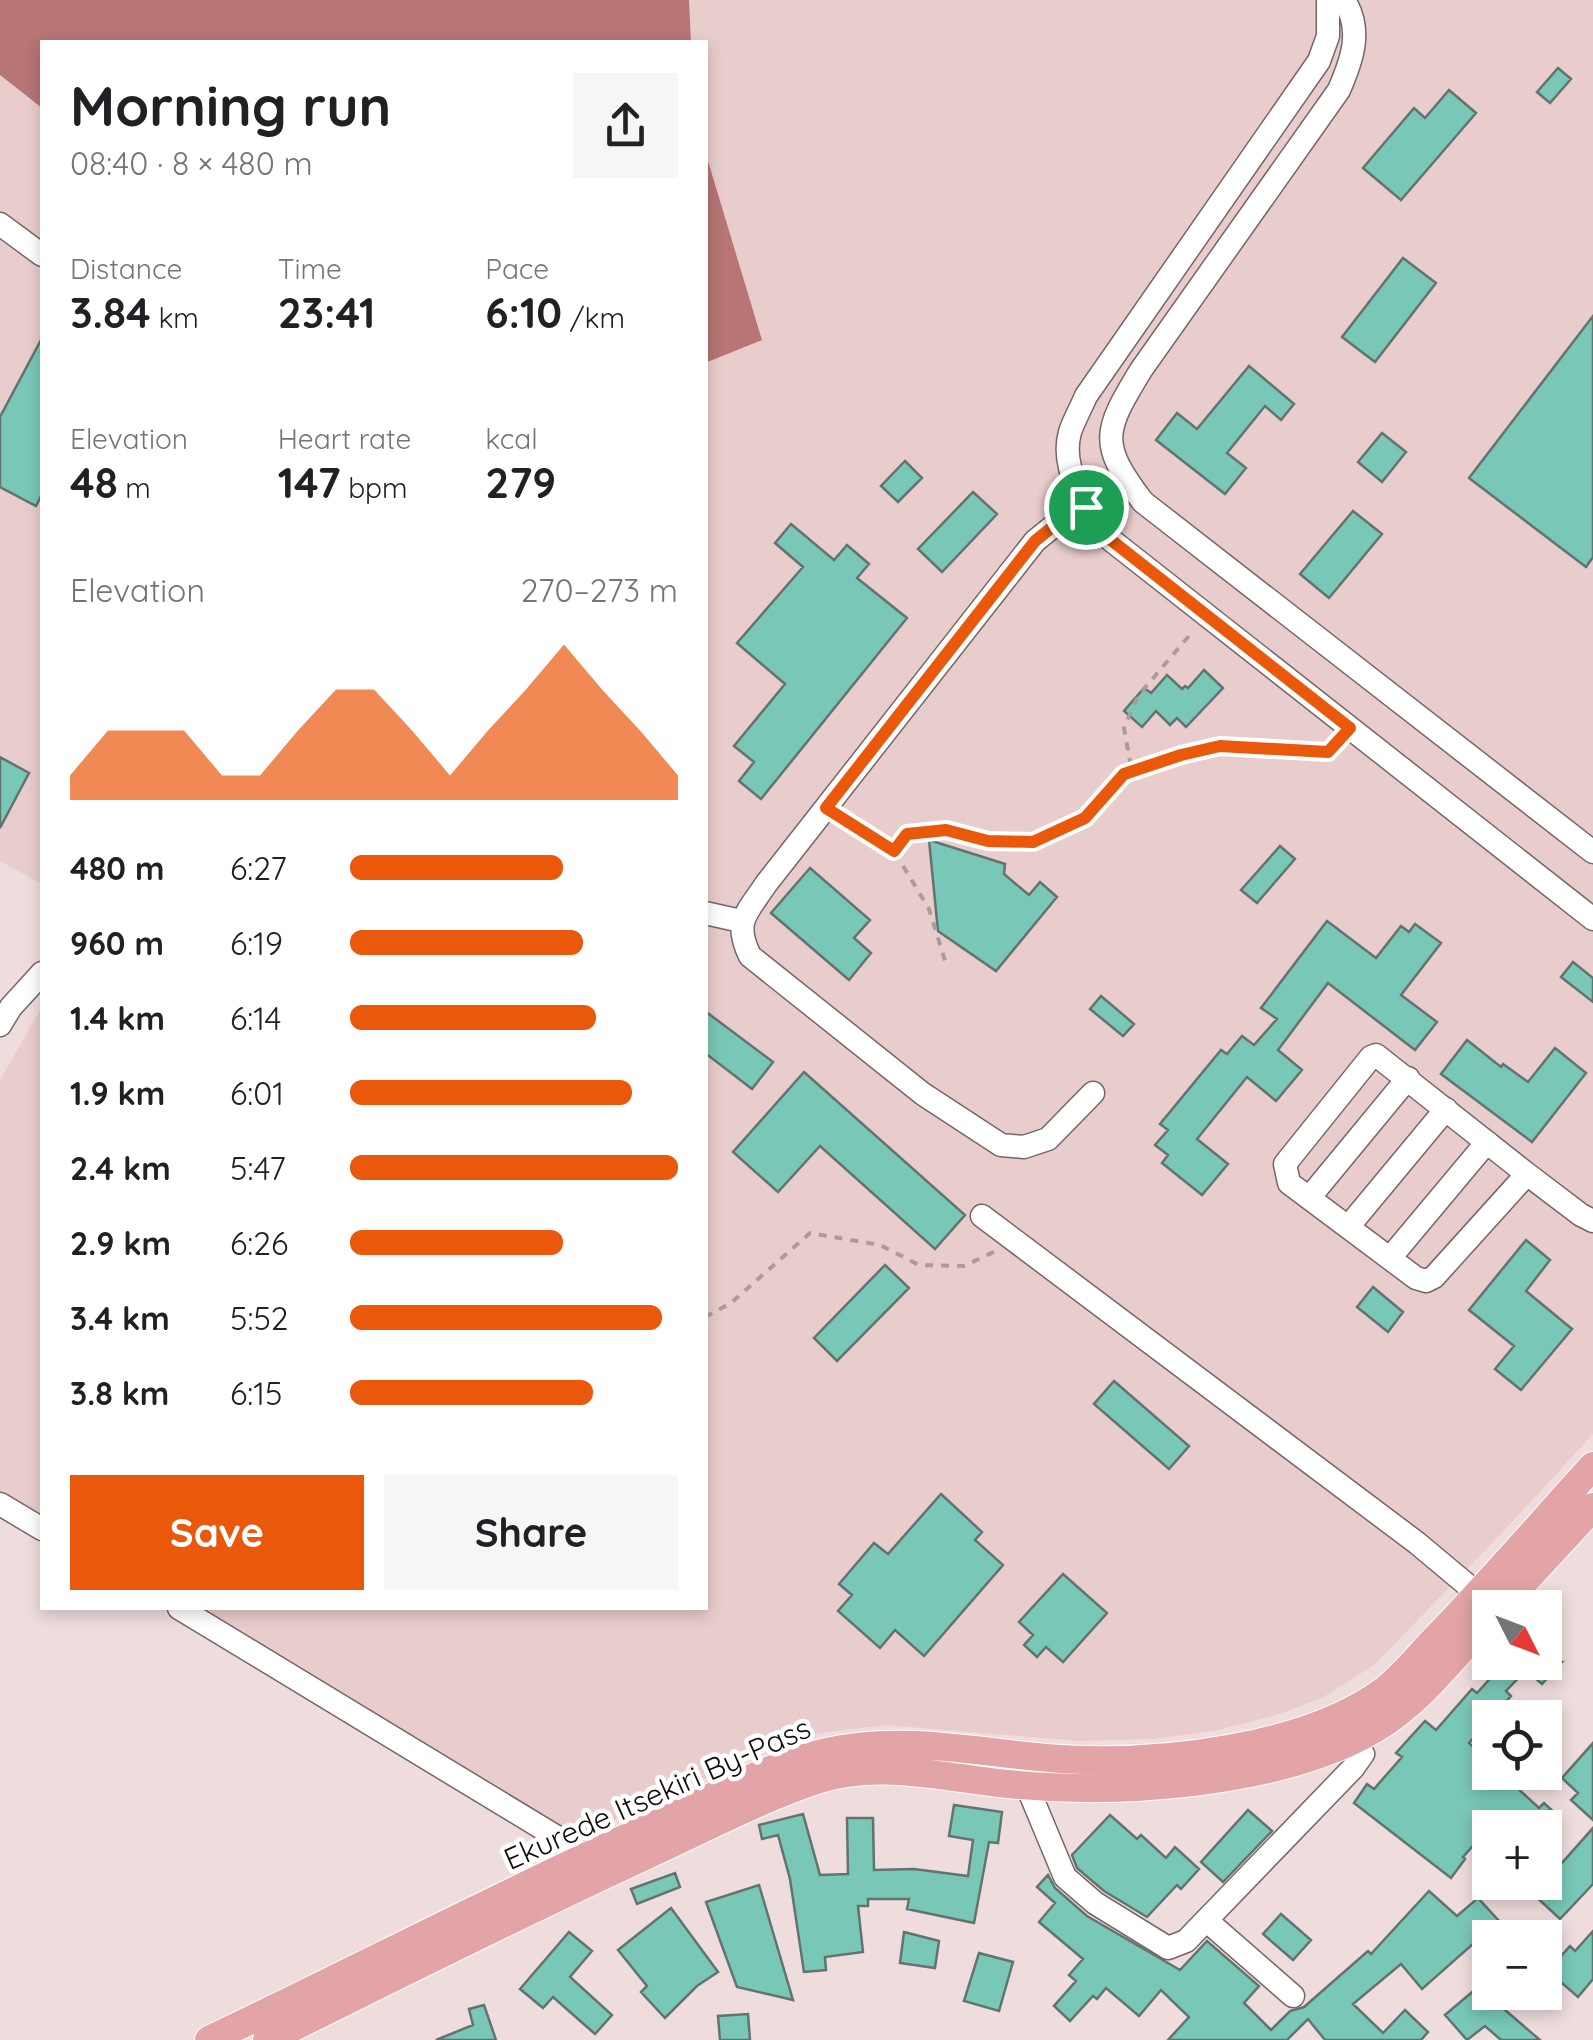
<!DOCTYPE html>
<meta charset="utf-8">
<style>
:root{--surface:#fff;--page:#f6f6f6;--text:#202124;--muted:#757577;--accent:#ea580c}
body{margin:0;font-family:Quicksand,sans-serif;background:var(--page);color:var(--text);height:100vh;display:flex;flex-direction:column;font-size:38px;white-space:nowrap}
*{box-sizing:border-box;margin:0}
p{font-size:32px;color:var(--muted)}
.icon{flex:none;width:55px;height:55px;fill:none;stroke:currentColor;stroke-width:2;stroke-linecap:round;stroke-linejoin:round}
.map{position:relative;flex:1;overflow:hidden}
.drawer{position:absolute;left:40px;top:40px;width:668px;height:1570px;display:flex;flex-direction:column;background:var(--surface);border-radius:0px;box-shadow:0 5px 15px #0003}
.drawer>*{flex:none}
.needle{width:65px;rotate:132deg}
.fabs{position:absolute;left:1472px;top:1590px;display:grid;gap:20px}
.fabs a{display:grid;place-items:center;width:90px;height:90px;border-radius:0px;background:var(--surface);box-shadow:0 5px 15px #0003;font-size:50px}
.pin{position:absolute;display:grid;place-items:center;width:85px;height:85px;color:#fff;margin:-42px;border:5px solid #fff;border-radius:50%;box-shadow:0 2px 10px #0007}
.round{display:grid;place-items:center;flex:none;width:105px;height:105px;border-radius:0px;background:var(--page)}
.head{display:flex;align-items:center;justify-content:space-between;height:170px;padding:0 30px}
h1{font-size:55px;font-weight:700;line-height:75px}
.metrics{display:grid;grid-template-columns:repeat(3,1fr);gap:15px;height:170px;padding:10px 30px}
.metrics div{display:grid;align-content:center}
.metrics b{font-size:42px;font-weight:700}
.metrics small{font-size:28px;font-weight:400}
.metrics p{font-size:28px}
.chart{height:280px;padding:20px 30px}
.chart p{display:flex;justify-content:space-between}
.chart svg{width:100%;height:180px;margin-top:10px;fill:var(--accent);opacity:.7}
.cta{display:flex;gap:20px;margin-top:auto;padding:20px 30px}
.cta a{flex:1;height:115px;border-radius:0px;background:var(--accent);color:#fff;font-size:40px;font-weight:700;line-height:115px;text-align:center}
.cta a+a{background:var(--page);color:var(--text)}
ul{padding:0 30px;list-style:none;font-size:32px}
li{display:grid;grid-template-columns:160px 120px 1fr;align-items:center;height:75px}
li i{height:25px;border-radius:12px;background:var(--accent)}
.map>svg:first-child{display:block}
.built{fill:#e8cdcc}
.water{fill:#b77575}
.building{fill:#79c8b7;stroke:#63736f;stroke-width:2.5}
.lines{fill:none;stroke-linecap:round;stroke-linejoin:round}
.minor-casing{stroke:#766666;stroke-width:25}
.major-casing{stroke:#fff;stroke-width:30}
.path{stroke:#aa9c9c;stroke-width:4;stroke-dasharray:8 8;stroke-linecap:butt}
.minor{stroke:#fff;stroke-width:22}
.major{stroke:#e2a4a6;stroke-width:28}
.route-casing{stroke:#fff;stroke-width:20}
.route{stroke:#ea580c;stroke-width:12}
.labels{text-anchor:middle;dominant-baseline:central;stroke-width:9;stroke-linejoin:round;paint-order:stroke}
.street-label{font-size:30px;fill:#120d0d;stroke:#fff}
</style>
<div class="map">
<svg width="1593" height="2040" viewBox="0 0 1593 2040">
<rect width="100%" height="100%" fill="#efdddd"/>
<!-- built -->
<path class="built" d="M689 0H1593V1434L1500 1535 1374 1665 1322 1698 1274 1716 1214 1731 1153 1739 1078 1741 885 1725 797 1736 564 1843 178 1608H705V363L762 339 705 151V42H691Z
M0 75 42 108V884L0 861Z
M42 1007V1525L0 1499V1080Z"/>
<!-- water -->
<path class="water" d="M0 0H689L691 42H42V108L0 75Z
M705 151 762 340 705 363Z"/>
<!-- building -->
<path class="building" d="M1558 68 1571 79 1550 103 1537 92Z
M1449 90 1476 113 1401 200 1363 168 1414 108 1425 118Z
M1403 258 1436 283 1375 362 1342 337Z
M1593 316V557L1586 567 1469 478Z
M42 338V494L36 506 0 487V417Z
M1249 366 1294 404 1281 420 1265 406 1227 453 1246 468 1225 494 1156 440 1177 413 1197 429Z
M1382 433 1406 452 1382 482 1358 462Z
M905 461 922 478 898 502 881 486Z
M973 492 997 514 942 572 918 549Z
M1353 511 1382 534 1329 598 1300 574Z
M791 524 834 560 847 545 869 564 857 578 907 618 761 799 739 781 754 762 734 746 785 684 737 643 803 567 775 543Z
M1204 670 1223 688 1186 727 1177 718 1170 725 1156 711 1142 727 1124 711 1144 688 1151 693 1167 675 1182 689 1185 686 1188 688Z
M0 757 29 773 0 828Z
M929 840 1005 864 1004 874 1029 895 1040 882 1057 897 996 971 938 931Z
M1280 846 1295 859 1257 903 1241 890Z
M810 868 870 920 854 938 871 953 849 980 771 913Z
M1327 921 1376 958 1401 926 1409 932 1415 924 1441 943 1401 995 1437 1022 1415 1050 1328 983 1278 1050 1302 1070 1276 1101 1247 1077 1197 1139 1228 1164 1202 1195 1162 1163 1168 1155 1155 1145 1168 1130 1160 1124 1221 1050 1227 1054 1242 1036 1254 1045 1277 1019 1261 1008Z
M1573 962 1593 978V1002L1561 977Z
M1101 996 1134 1024 1123 1036 1090 1009Z
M705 1011 773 1062 752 1089 705 1053Z
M1467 1040 1501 1067 1503 1064 1528 1082 1555 1048 1586 1073 1532 1142 1441 1074Z
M804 1072 965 1215 935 1249 820 1146 778 1192 733 1152Z
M1526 1240 1550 1260 1526 1291 1572 1329 1521 1390 1495 1369 1514 1346 1469 1310Z
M885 1265 909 1288 837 1361 814 1338Z
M1373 1287 1403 1312 1388 1332 1357 1307Z
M1114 1381 1189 1446 1169 1469 1094 1404Z
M941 1494 982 1532 975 1540 1003 1565 924 1656 895 1630 880 1648 838 1611 852 1595 839 1584 874 1543 888 1554Z
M1063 1574 1107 1613 1063 1662 1046 1647 1037 1657 1024 1645 1033 1635 1019 1622Z
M1505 1662H1562L1542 1684 1526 1670 1506 1691 1511 1696 1469 1743 1490 1763V1772H1500L1539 1808 1544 1803 1559 1817 1545 1832V1828H1514L1501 1815 1463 1857 1465 1859 1451 1878 1354 1803 1367 1784 1374 1789 1402 1757 1396 1753 1425 1721 1436 1730 1472 1689 1477 1693Z
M1593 1743V1820L1571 1800 1578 1793 1562 1778Z
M954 1805 1002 1812 998 1843 989 1842 974 1923 907 1909 909 1899H868V1906H858L863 1952 825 1957 826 1970 804 1972 790 1879 778 1835 762 1839 759 1825 803 1814 820 1875 848 1874 847 1818H873L874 1870 914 1869 968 1876 973 1840 949 1836Z
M1248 1810 1272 1831 1223 1882 1201 1862Z
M1110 1815 1137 1839 1141 1835 1166 1858 1175 1847 1199 1869 1181 1889 1177 1885 1147 1917 1104 1891 1077 1868 1072 1855Z
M1593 1828V1884L1560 1919 1532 1893 1545 1882Z
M675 1873 680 1887 637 1904 631 1889Z
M1048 1875 1055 1888 1087 1916 1180 1970 1207 1941 1259 1986 1244 2003 1271 2030 1290 2011 1304 2007 1368 1951 1371 1954 1429 1891 1457 1916 1478 1898 1499 1921 1422 1989 1401 1964 1353 2004 1383 2033 1405 2010 1428 2032 1421 2040H1325L1308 2019 1287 2040H1168L1189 2017 1161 1990 1139 2016 1106 1988 1097 1999 1093 1996 1070 2021 1054 2006 1076 1981 1069 1975 1083 1959 1039 1922 1055 1903 1037 1887Z
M759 1885 793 2000 737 1987 706 1902Z
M671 1908 718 1972 697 1986 665 2018 641 1992 647 1986 618 1950Z
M1281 1914 1311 1940 1293 1960 1263 1934Z
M1593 1931V1979L1578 1997 1548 1971 1570 1946 1575 1951Z
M569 1932 592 1951 570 1977 612 2015 595 2034 553 1997 543 2008 520 1989Z
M904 1932 939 1941 935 1968 900 1963Z
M979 1953 1013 1962 999 2011 964 2001Z
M1490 1977V1992H1525L1505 2010 1540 2040H1501L1485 2026 1467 2040 1445 2015Z
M484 2005 496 2040H436L473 2025 469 2009Z
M748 2014 750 2040H720L718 2016Z"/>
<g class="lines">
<!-- minor casing -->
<g class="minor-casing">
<path id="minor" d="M1328 0V36L1319 61 1086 396C1081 408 1074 420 1070 432 1059 471 1089 511 1111 540L1593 919
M1344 0C1363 30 1352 60 1339 90L1141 370C1104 431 1098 443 1143 502L1593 852
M0 224 42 255
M705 913 741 921
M0 1025 11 1007 42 973
M1093 1093 1048 1139 1024 1147 1001 1145 923 1094 750 956C733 921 747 913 766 884L1035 541 1061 520 1129 484
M1527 1174 1434 1277 1426 1281 1416 1278 1289 1183 1285 1164 1371 1057 1376 1055 1527 1174 1581 1215 1593 1221
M1309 1198 1408 1078
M982 1216 1417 1543 1478 1594
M1348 1227 1446 1109
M1390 1258 1487 1142
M0 1504 42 1529
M179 1608 588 1856
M1027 1786 1065 1877 1095 1903 1168 1948 1186 1941 1353 1768 1363 1754 1354 1740
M1206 1920 1293 1996"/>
</g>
<!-- major casing -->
<g class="major-casing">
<path id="major" d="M1500 1608 1593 1507
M209 2040C358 1969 504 1893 654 1825 709 1800 767 1765 827 1752 903 1734 984 1754 1061 1759 1158 1765 1306 1749 1385 1690 1405 1674 1422 1652 1440 1634 1493 1579 1542 1522 1593 1466
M267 2040C393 1978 519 1914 647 1855 704 1829 761 1798 820 1779 881 1760 947 1778 1008 1784 1116 1795 1281 1785 1376 1728 1420 1702 1455 1655 1490 1618"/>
</g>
<!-- path -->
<path class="path" d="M1129 773 1220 746 1329 751 1336 743
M841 818 894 851 929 909 947 967
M843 820 894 851 907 834 946 829 988 841 1033 842 1085 818 1131 767 1124 728 1138 696 1194 630
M705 1317 731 1303 810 1233 880 1245 919 1265 964 1266 998 1250"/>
<!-- minor -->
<use href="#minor" class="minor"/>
<!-- major -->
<use href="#major" class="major"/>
</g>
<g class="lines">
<!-- route casing -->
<g class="route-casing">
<path id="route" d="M1086 507 1111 540 1350 728 1328 752 1220 746 1181 755 1124 774 1085 818 1033 842 988 841 946 830 907 834 894 851 826 808 1035 541 1061 520Z"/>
</g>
<!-- route -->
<use href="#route" class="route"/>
</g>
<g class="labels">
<!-- street labels -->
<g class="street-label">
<text transform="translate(657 1793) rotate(-24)">Ekurede Itsekiri By-Pass</text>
</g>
</g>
</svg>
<div class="fabs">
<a><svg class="needle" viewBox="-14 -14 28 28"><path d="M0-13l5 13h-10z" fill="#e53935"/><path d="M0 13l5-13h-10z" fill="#757577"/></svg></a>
<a><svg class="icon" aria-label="locate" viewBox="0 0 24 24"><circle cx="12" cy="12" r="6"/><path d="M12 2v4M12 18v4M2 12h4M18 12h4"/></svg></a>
<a>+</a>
<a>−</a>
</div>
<div class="pin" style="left:1086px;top:507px;background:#1e9e55"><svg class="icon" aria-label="arrive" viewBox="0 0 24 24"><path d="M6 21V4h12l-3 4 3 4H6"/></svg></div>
<section class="drawer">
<div class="head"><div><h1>Morning run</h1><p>08:40 · 8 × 480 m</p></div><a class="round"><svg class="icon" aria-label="share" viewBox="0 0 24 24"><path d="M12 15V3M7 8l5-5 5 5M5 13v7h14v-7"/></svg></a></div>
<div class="metrics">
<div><p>Distance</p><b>3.84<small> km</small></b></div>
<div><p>Time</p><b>23:41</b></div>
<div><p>Pace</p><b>6:10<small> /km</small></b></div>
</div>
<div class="metrics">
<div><p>Elevation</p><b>48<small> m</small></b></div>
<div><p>Heart rate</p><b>147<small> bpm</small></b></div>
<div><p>kcal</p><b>279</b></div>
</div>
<div class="chart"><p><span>Elevation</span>270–273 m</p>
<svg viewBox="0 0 160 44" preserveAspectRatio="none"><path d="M0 44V38L10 27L20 27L30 27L40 38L50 38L60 27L70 17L80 17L90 27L100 38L110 27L120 17L130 6L140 17L150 27L160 38V44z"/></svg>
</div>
<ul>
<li><b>480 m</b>6:27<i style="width:65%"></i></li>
<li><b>960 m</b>6:19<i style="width:71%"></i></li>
<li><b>1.4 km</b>6:14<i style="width:75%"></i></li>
<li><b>1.9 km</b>6:01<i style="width:86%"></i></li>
<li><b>2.4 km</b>5:47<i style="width:100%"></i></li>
<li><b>2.9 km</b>6:26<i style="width:65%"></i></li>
<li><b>3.4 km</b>5:52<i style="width:95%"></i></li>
<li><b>3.8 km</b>6:15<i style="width:74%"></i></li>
</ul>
<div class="cta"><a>Save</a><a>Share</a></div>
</section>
</div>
